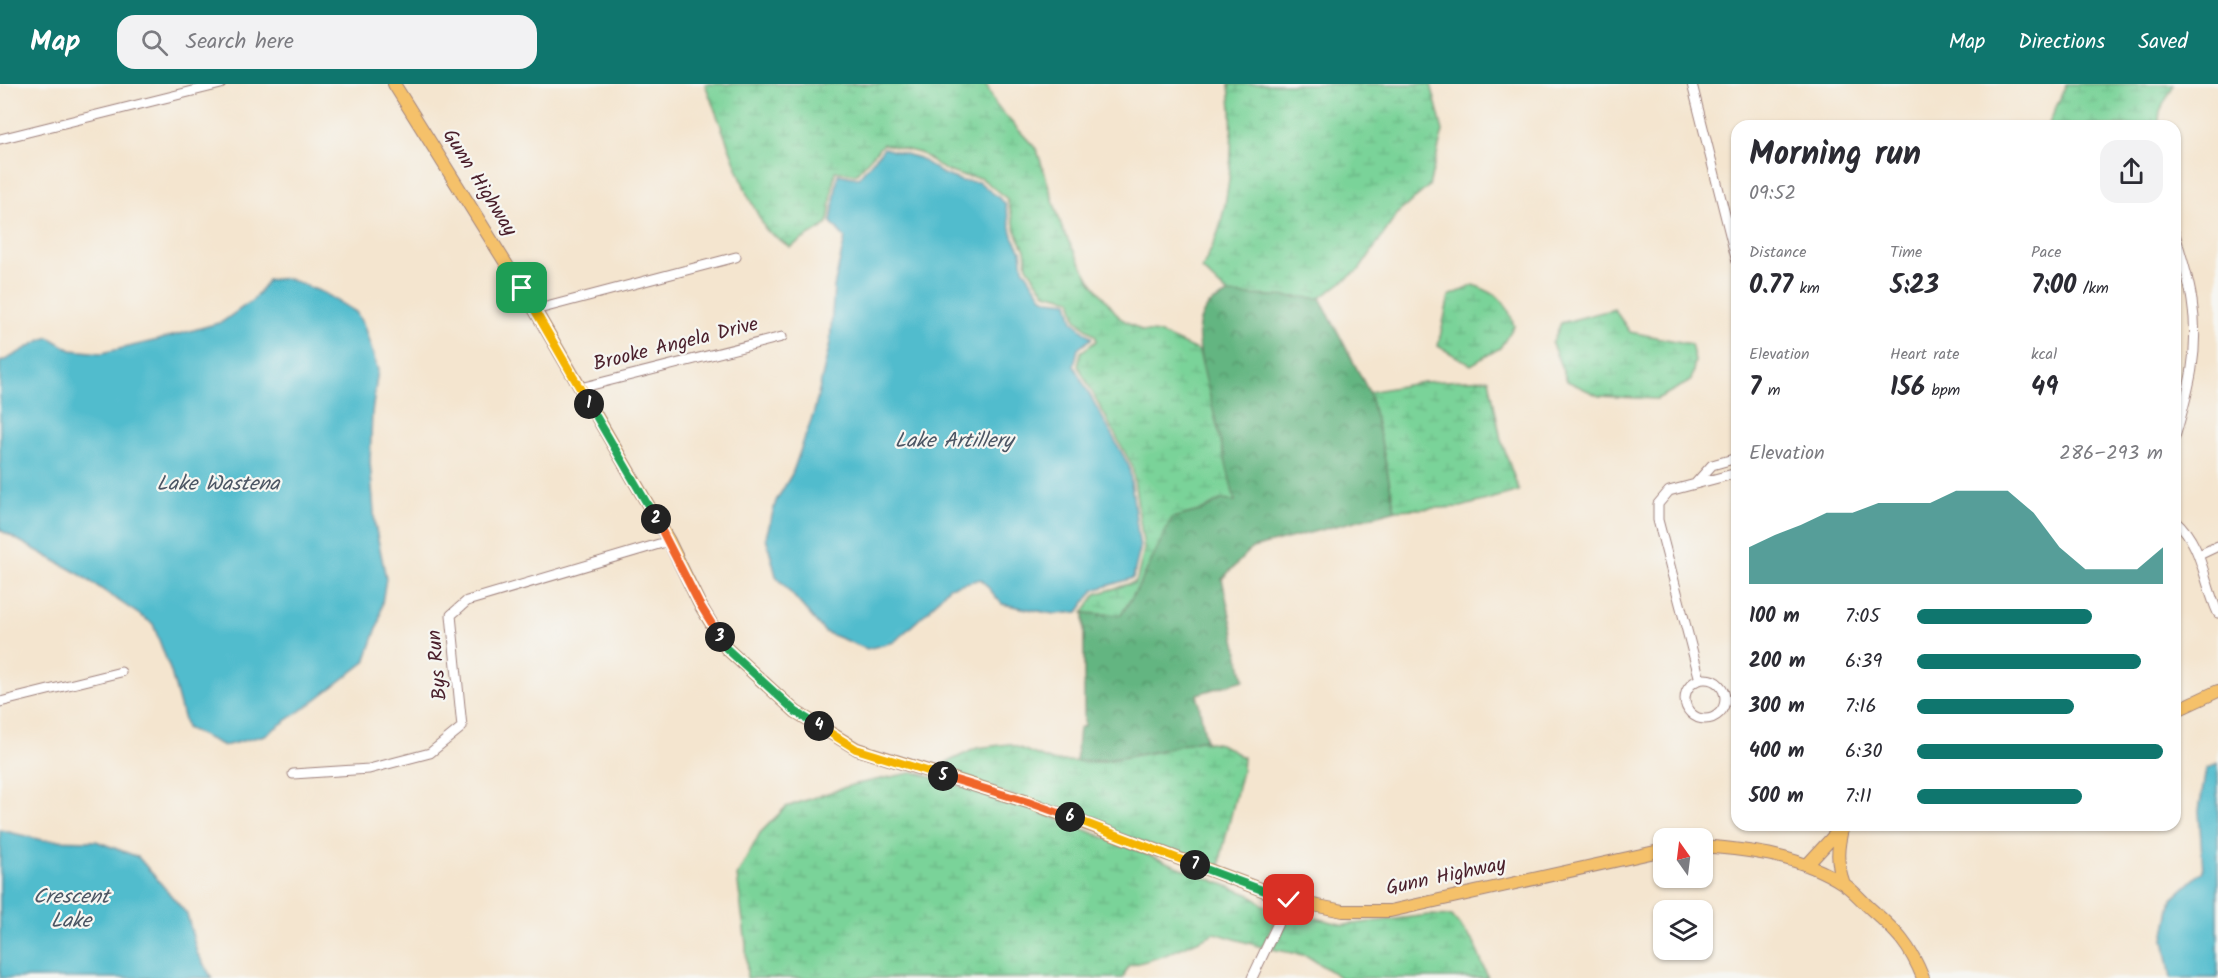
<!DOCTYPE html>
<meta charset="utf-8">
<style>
:root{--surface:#fff;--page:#f2f2f3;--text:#2b2b33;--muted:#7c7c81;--accent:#0f766e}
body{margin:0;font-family:Kalam,sans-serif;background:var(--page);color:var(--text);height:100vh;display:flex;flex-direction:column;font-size:22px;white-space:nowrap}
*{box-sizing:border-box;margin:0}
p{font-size:20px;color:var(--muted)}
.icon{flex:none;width:33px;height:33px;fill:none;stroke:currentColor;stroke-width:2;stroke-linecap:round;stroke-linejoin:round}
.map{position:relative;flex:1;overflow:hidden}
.panel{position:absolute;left:1731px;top:36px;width:450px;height:711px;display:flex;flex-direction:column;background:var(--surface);border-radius:18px;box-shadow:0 2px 4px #0004}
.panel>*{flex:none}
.needle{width:39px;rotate:346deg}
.buttons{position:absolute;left:1653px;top:744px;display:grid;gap:12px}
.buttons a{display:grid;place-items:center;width:60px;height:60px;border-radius:12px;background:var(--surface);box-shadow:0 2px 4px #0004;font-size:30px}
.pin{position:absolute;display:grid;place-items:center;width:51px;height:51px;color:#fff;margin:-26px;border-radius:12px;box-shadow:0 3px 9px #0006}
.km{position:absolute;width:30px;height:30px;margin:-15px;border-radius:50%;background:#222;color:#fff;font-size:16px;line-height:30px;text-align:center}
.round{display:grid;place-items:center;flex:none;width:63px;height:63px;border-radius:18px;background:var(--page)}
.summary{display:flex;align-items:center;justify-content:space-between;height:102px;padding:0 18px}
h1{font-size:33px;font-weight:600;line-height:45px}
.metrics{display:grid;grid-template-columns:repeat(3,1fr);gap:9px;height:102px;padding:6px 18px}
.metrics div{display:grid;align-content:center}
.metrics b{font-size:26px;font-weight:600}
.metrics small{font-size:16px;font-weight:400}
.metrics p{font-size:16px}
.chart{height:168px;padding:12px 18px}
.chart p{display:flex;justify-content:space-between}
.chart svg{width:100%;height:108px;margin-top:6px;fill:var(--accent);opacity:.7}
ul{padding:0 18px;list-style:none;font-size:20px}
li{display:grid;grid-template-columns:96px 72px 1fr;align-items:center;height:45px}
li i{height:15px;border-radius:8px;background:var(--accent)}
header{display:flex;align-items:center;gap:36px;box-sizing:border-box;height:84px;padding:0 30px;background:var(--accent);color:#fff}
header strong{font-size:28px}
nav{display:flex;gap:33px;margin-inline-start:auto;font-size:21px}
.search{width:420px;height:54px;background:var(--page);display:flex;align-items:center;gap:15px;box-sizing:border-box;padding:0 21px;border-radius:18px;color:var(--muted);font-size:22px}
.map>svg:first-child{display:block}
.forest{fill:url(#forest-crowns);stroke:#566a56;stroke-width:1.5}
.wetland{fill:url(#wetland-marsh);stroke:#627962;stroke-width:1.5}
.water{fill:#51bccd;stroke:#4e6e7c;stroke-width:1.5}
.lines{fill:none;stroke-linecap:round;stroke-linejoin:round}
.minor-casing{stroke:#9f827d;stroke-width:11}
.major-casing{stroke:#9f827d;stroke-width:14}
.minor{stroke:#fff;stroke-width:9}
.major{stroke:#f5c16b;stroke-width:12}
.split-1-casing{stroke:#fff;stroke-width:12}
.split-2-casing{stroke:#fff;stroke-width:12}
.split-3-casing{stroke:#fff;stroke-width:12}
.split-4-casing{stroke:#fff;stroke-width:12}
.split-5-casing{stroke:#fff;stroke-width:12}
.split-6-casing{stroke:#fff;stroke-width:12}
.split-7-casing{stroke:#fff;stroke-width:12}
.split-8-casing{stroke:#fff;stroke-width:12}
.split-1{stroke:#f5b400;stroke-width:8}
.split-2{stroke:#22a559;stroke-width:8}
.split-3{stroke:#f0652b;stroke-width:8}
.split-4{stroke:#22a559;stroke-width:8}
.split-5{stroke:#f5b400;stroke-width:8}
.split-6{stroke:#f0652b;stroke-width:8}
.split-7{stroke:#f5b400;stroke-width:8}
.split-8{stroke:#22a559;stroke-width:8}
.labels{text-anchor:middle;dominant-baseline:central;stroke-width:4.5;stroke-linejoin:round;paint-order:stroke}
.street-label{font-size:20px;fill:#4a1f2b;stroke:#f6f6f2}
.water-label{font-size:21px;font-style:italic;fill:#4c5664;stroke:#f6f6f2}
</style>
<header>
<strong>Map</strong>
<div class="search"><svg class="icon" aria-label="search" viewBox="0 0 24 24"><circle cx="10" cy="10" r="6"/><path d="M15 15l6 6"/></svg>Search here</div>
<nav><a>Map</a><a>Directions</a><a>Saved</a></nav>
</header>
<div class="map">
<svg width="2218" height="894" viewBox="0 0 2218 894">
<defs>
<pattern id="forest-crowns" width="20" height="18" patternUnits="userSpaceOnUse" patternTransform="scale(1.5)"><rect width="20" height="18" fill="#63b581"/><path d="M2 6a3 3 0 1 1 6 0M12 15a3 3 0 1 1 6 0" fill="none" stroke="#54936a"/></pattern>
<pattern id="wetland-marsh" width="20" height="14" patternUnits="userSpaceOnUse" patternTransform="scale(1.5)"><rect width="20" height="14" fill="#7ad399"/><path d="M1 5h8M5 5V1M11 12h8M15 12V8" fill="none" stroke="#6bb584"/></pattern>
</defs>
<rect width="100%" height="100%" fill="#f6f6f2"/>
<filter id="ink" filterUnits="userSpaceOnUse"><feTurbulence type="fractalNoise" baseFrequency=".0167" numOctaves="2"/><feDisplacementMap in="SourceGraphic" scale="12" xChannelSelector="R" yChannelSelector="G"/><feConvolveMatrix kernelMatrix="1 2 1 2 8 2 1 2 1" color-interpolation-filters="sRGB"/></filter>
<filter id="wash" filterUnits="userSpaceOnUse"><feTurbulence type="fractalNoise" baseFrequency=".008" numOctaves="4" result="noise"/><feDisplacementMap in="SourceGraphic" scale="24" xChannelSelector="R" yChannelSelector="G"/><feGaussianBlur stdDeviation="1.35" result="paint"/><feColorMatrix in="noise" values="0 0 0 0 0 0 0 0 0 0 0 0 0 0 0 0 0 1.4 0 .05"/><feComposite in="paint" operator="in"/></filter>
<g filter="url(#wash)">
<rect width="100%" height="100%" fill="#f4e5cf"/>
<!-- forest -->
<path class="forest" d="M1228 210 1320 214 1369 308 1381 355 1395 426H1397L1252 464 1222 495 1244 596 1197 610 1206 657 1200 656C1159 667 1118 678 1076 677L1079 644 1084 642V529L1121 531 1141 498 1172 434 1203 426 1220 416 1234 417C1226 387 1191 261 1200 237 1206 220 1212 218 1228 210Z"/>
<!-- wetland -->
<path class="wetland" d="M705 0H986L996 21 1037 66 1063 147 1090 196 1120 234 1142 247 1159 249 1199 267 1235 417 1220 416 1203 426 1172 434 1141 498 1121 531 1083 529 1096 510 1135 498 1137 495 1144 465 1132 382 1078 282 1081 268 1096 257V253L1076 235 1071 215 1045 209 1027 183 1025 166 1017 150 1007 115 981 94 962 92 945 86 920 69 883 60 856 90 835 87 828 140 790 163 766 146 747 110Z
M1229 0H1431L1443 47 1429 102 1398 129 1360 185 1320 214 1228 210 1202 185C1208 171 1216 157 1220 142 1232 97 1234 46 1229 0Z
M2066 0H2174L2160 27 2158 42H2048Z
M1474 201C1499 211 1507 216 1514 242L1500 264 1471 281 1438 262 1449 212Z
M1614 225 1630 248 1691 260 1695 277 1691 297 1657 315 1599 312 1567 297 1552 260 1561 239Z
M1489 295 1501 356 1519 407 1461 423 1395 426 1381 356 1369 308 1423 298Z
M1200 656 1220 660 1243 673 1242 687 1221 772 1220 786 935 684 977 664 1009 660 1052 677 1100 678 1155 668Z
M915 688 1027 723 1250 811 1263 821 1281 826 1262 863 1215 849 1163 872 1128 882 1123 894H747L746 860 737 792 760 749 786 723 852 701Z
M1290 828 1345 841 1429 831 1452 832 1474 859 1488 894H1341L1307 872 1272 865Z"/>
<!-- water -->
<path class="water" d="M884 64 919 74 943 90 962 97 979 98 1005 119 1013 152 1021 167 1023 184 1042 213 1048 216 1068 218 1073 237 1092 254 1078 265 1074 282 1129 382 1140 465 1133 494 1094 506 1078 528 1054 530 1002 520 981 495 949 503 929 526 894 558 867 565 825 548 776 492 766 453 776 417 792 390 814 328 830 259 834 203 845 154 831 138 838 90 858 94Z
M287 194 324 209 356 228 364 242 378 286 372 329 370 378 375 441 386 494 379 538 365 578 309 621 265 651 224 662 186 644 171 588 153 540 79 490 0 446V278C17 272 31 259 49 253L71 266 102 269 158 256 222 238 254 215 268 196Z
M2218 679V894H2171L2164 855 2172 815 2203 787 2199 727 2206 685Z
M0 746 42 756 96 757 138 773 187 830 197 869 212 894H0Z"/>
</g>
<g filter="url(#ink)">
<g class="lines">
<!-- minor casing -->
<g class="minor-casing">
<path id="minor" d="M1692 0 1737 178
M0 55 221 0
M2175 150C2181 172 2189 194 2192 217 2200 266 2189 306 2175 353
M535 226 736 173
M580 304 782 253
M1696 399 1712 381 1737 374
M2175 436C2203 461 2203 497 2218 529
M2199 471 2218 462
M1685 615a20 20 0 1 1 40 0a20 20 0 1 1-40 0Z
M1700 596 1658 436V420L1669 407 1737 389
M0 618 121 588
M293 690 369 685 430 669 462 643 451 531 467 517 669 457
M1252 894 1289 816"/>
</g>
<!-- major casing -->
<g class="major-casing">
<path id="major" d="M394 0 535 226 669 457 699 519 726 564 796 628 857 665 1028 718 1289 816 1343 827H1390L1664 766
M2175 627 2218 607
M1843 741C1837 765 1836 777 1844 800
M1702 762C1752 766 1802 772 1844 800 1854 807 1862 817 1871 825 1897 848 1910 861 1923 894
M1807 781 1841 744"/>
</g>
<!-- minor -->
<use href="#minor" class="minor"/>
<!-- major -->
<use href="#major" class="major"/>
</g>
</g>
<g class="lines" filter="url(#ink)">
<!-- split-1 casing -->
<g class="split-1-casing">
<path id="split-1" d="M522 204 589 320"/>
</g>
<!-- split-2 casing -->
<g class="split-2-casing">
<path id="split-2" d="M589 320 656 435"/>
</g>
<!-- split-3 casing -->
<g class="split-3-casing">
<path id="split-3" d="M656 435 699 519 720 553"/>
</g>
<!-- split-4 casing -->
<g class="split-4-casing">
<path id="split-4" d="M720 553 726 564 796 628 819 642"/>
</g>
<!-- split-5 casing -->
<g class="split-5-casing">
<path id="split-5" d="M819 642 856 665 943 692"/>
</g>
<!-- split-6 casing -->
<g class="split-6-casing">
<path id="split-6" d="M943 692 1028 718 1070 733"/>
</g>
<!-- split-7 casing -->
<g class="split-7-casing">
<path id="split-7" d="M1070 733 1195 781"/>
</g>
<!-- split-8 casing -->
<g class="split-8-casing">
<path id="split-8" d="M1195 781 1289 816"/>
</g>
<!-- split-1 -->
<use href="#split-1" class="split-1"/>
<!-- split-2 -->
<use href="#split-2" class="split-2"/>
<!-- split-3 -->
<use href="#split-3" class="split-3"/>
<!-- split-4 -->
<use href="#split-4" class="split-4"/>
<!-- split-5 -->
<use href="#split-5" class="split-5"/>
<!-- split-6 -->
<use href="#split-6" class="split-6"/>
<!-- split-7 -->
<use href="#split-7" class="split-7"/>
<!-- split-8 -->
<use href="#split-8" class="split-8"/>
</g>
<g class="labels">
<!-- street labels -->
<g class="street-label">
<text transform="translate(479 99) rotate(58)">Gunn Highway</text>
<text transform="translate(676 261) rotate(-14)">Brooke Angela Drive</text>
<text transform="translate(438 581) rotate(-95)">Bys Run</text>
<text transform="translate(1446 793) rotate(-12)">Gunn Highway</text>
</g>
<!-- water labels -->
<g class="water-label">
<text x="954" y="357">Lake Artillery</text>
<text x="218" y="400">Lake Wastena</text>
<text x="71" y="813">Crescent<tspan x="71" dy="24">Lake</tspan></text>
</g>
</g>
</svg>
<div class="buttons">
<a><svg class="needle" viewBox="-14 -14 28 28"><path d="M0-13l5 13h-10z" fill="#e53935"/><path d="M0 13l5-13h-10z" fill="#7c7c81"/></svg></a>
<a><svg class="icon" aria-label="layers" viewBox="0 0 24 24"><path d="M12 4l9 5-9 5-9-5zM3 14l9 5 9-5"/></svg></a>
</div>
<div class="pin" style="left:522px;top:204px;background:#1e9e55"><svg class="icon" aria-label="arrive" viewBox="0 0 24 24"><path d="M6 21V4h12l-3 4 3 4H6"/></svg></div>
<div class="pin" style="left:1289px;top:816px;background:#d93025"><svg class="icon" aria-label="check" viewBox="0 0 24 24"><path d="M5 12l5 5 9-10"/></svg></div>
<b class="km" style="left:589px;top:320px">1</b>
<b class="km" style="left:656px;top:435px">2</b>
<b class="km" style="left:720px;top:553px">3</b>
<b class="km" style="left:819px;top:642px">4</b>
<b class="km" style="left:943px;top:692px">5</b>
<b class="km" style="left:1070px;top:733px">6</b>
<b class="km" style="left:1195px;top:781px">7</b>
<section class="panel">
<div class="summary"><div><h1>Morning run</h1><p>09:52</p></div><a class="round"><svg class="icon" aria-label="share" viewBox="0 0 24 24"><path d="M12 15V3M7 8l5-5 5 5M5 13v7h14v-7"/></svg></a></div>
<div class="metrics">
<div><p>Distance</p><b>0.77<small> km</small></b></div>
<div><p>Time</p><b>5:23</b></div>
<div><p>Pace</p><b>7:00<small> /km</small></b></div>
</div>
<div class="metrics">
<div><p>Elevation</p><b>7<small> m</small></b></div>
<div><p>Heart rate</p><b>156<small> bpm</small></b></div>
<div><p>kcal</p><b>49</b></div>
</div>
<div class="chart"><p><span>Elevation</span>286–293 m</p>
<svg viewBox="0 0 160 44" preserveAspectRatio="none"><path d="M0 44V29L10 24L20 20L30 15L40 15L50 11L60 11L70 11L80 6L90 6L100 6L110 15L120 29L130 38L140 38L150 38L160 29V44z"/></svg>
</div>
<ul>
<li><b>100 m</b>7:05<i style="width:71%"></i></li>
<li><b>200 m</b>6:39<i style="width:91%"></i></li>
<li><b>300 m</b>7:16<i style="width:64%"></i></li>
<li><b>400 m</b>6:30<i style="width:100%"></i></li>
<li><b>500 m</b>7:11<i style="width:67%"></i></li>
</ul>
</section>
</div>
